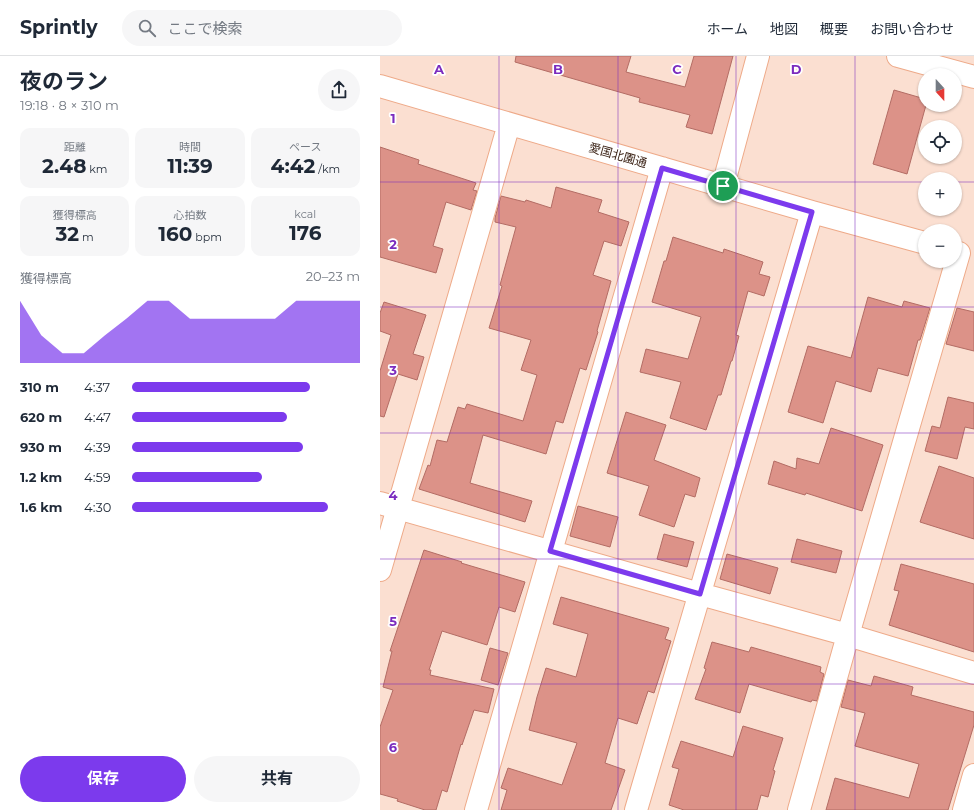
<!DOCTYPE html>
<html lang="ja">
<meta charset="utf-8">
<style>
:root{--surface:#fff;--page:#f6f6f7;--text:#1f2937;--muted:#747a83;--line:#e0e1e3;--accent:#7c3aed}
body{margin:0;font-family:Montserrat,"Noto Sans JP",sans-serif;background:var(--page);color:var(--text);height:100vh;display:flex;flex-direction:column;font-size:15px;white-space:nowrap}
*{box-sizing:border-box;margin:0}
p{font-size:13px;color:var(--muted)}
.icon{flex:none;width:22px;height:22px;fill:none;stroke:currentColor;stroke-width:2;stroke-linecap:round;stroke-linejoin:round}
.map{position:relative;flex:1;overflow:hidden}
.details{display:flex;flex-direction:column;background:var(--surface);width:380px}
.details>*{flex:none}
.needle{width:26px;rotate:159deg}
.tools{position:absolute;left:538px;top:12px;display:grid;gap:8px}
.tools a{display:grid;place-items:center;width:44px;height:44px;border-radius:50%;background:var(--surface);box-shadow:0 1px 3px #0004;font-size:20px}
.pin{position:absolute;display:grid;place-items:center;width:34px;height:34px;color:#fff;margin:-17px;border:2px solid #fff;border-radius:50%;box-shadow:0 1px 4px #0007}
.round{display:grid;place-items:center;flex:none;width:42px;height:42px;border-radius:21px;background:var(--page)}
.overview{display:flex;align-items:center;justify-content:space-between;height:68px;padding:0 20px}
h1{font-size:22px;font-weight:700;line-height:30px}
.figures{display:grid;grid-template-columns:repeat(3,1fr);gap:6px;height:68px;padding:4px 20px}
.figures div{display:grid;align-content:center;border-radius:10px;background:var(--page);text-align:center}
.figures b{font-size:20px;font-weight:700}
.figures small{font-size:11px;font-weight:400}
.figures p{font-size:11px}
.chart{height:112px;padding:8px 20px}
.chart p{display:flex;justify-content:space-between}
.chart svg{width:100%;height:72px;margin-top:4px;fill:var(--accent);opacity:.7}
.primary-button{display:flex;gap:8px;margin-top:auto;padding:8px 20px}
.primary-button a{flex:1;height:46px;border-radius:24px;background:var(--accent);color:#fff;font-size:16px;font-weight:700;line-height:46px;text-align:center}
.primary-button a+a{background:var(--page);color:var(--text)}
ul{padding:0 20px;list-style:none;font-size:13px}
li{display:grid;grid-template-columns:64px 48px 1fr;align-items:center;height:30px}
li i{height:10px;border-radius:5px;background:var(--accent)}
header{display:flex;align-items:center;gap:24px;box-sizing:border-box;height:56px;padding:0 20px;background:var(--surface);border-bottom:1px solid var(--line)}
header strong{font-size:19px}
nav{display:flex;gap:22px;margin-inline-start:auto;font-size:14px}
.search{width:280px;height:36px;background:var(--page);display:flex;align-items:center;gap:10px;box-sizing:border-box;padding:0 14px;border-radius:22px;color:var(--muted);font-size:15px}
main{display:flex;flex:1;min-height:0}
.map>svg:first-child{display:block}
.building{fill:#dc9288;stroke:#b36c64}
.lines{fill:none;stroke-linecap:round;stroke-linejoin:round}
.minor-casing{stroke:#eeaa89;stroke-width:24}
.minor{stroke:#fff;stroke-width:22}
.route-casing{stroke:#fff;stroke-width:8}
.route{stroke:#7c3aed;stroke-width:5}
.grid{fill:none;stroke:#7b2cbf;stroke-width:1;stroke-opacity:0.55}
.labels{text-anchor:middle;dominant-baseline:central;stroke-width:3.5;stroke-linejoin:round;paint-order:stroke}
.street-label{font-size:12px;fill:#351c0f;stroke:#fff}
.grid-label{font-size:13px;text-anchor:middle;font-weight:bold;fill:#7b2cbf;stroke:#fff;stroke-width:3.5;stroke-linejoin:round;paint-order:stroke}
</style>
<header>
<strong>Sprintly</strong>
<div class="search"><svg class="icon" aria-label="search" viewBox="0 0 24 24"><circle cx="10" cy="10" r="6"/><path d="M15 15l6 6"/></svg>ここで検索</div>
<nav><a>ホーム</a><a>地図</a><a>概要</a><a>お問い合わせ</a></nav>
</header>
<main>
<section class="details">
<div class="overview"><div><h1>夜のラン</h1><p>19:18 · 8 × 310 m</p></div><a class="round"><svg class="icon" aria-label="share" viewBox="0 0 24 24"><path d="M12 15V3M7 8l5-5 5 5M5 13v7h14v-7"/></svg></a></div>
<div class="figures">
<div><p>距離</p><b>2.48<small> km</small></b></div>
<div><p>時間</p><b>11:39</b></div>
<div><p>ペース</p><b>4:42<small> /km</small></b></div>
</div>
<div class="figures">
<div><p>獲得標高</p><b>32<small> m</small></b></div>
<div><p>心拍数</p><b>160<small> bpm</small></b></div>
<div><p>kcal</p><b>176</b></div>
</div>
<div class="chart"><p><span>獲得標高</span>20–23 m</p>
<svg viewBox="0 0 160 44" preserveAspectRatio="none"><path d="M0 44V6L10 27L20 38L30 38L40 27L50 17L60 6L70 6L80 17L90 17L100 17L110 17L120 17L130 6L140 6L150 6L160 6V44z"/></svg>
</div>
<ul>
<li><b>310 m</b>4:37<i style="width:78%"></i></li>
<li><b>620 m</b>4:47<i style="width:68%"></i></li>
<li><b>930 m</b>4:39<i style="width:75%"></i></li>
<li><b>1.2 km</b>4:59<i style="width:57%"></i></li>
<li><b>1.6 km</b>4:30<i style="width:86%"></i></li>
</ul>
<div class="primary-button"><a>保存</a><a>共有</a></div>
</section>
<div class="map">
<svg width="594" height="754" viewBox="0 0 594 754">
<rect width="100%" height="100%" fill="#fbdfd1"/>
<!-- building -->
<path class="building" d="M136 0H251L246 16 305 31 314 0H353L332 78 306 71 310 59 259 46 260 42 135 6Z
M514 34 545 43 546 49 527 118 493 108Z
M0 91 39 104 38 108 96 127 93 134 97 135 91 154 66 146 53 190 63 193 56 217 0 201Z
M176 131 222 144 218 156 249 166 241 190 224 185 213 219 231 225 217 275 218 276 206 314 200 312 183 367 176 365 166 398 103 379 90 427 152 445 145 466 39 433 48 409 50 410 57 384 67 386 78 351 85 353 87 348 143 365 157 319 141 314 151 284 109 272 122 230 120 229 136 171 115 166V162L121 140 145 146 146 144 171 152Z
M293 181 343 197 344 193 383 206 379 218 390 221 384 240 368 235 356 279 359 280 352 305H351L341 339H338L326 374 290 362 301 326 260 316 266 293 308 303 321 261 272 246 284 205H286Z
M488 241 522 251 524 245 550 252 541 281 540 284H538L528 320 498 312 491 336 456 325 443 367 408 356 428 290 471 302Z
M4 246 46 259 33 298 44 301 37 324 18 318 4 361 0 360V315L11 279 0 275V257Z
M577 252 594 256V295L566 288Z
M568 341 594 347V373L585 371 577 403 545 395 552 370 560 372Z
M246 356 286 369 274 404 320 422 315 441 305 438 294 471 259 459 269 430 227 417Z
M451 372 503 389 482 455 426 437 425 439 388 428 394 405 416 413 417 402 439 408Z
M559 410 594 422V483L540 466Z
M198 450 238 461 230 491 190 480Z
M284 478 314 486 307 511 277 503Z
M417 483 462 495 456 517 411 506Z
M44 494 82 506 81 507 145 526 135 556 119 551 107 589 62 575 49 614H51L50 619 114 633 108 657 94 654 82 689 81 688 67 736 62 734 56 754H45L17 745 18 743 0 738V671L13 634 3 631 12 595H10Z
M347 498 398 512 390 538 340 523Z
M521 508 594 528V596L509 569 519 535 514 534Z
M181 541 289 572 285 583 291 585 274 637 268 635 257 668 238 662 225 707 245 714 231 754H121L127 734 121 732 128 712 182 729 197 687 149 674 157 641 166 612 196 621 208 578 173 568Z
M332 586 369 596 371 591 441 611 440 616 444 618 437 645 432 644 431 646 369 628 360 657 315 643 326 613 324 612Z
M110 592 128 597 118 629 101 624Z
M494 620 533 631 531 639 594 656V669L568 754H446L455 722 529 742 539 708 475 690 485 657 461 651 468 624 491 630Z
M363 670 403 682 393 714 395 715 388 741 381 739 377 754H304L289 749 299 713 292 711 301 685 353 701Z"/>
<g class="lines">
<!-- minor casing -->
<g class="minor-casing">
<path id="minor" d="M518 0 594 21
M0 30 432 156 545 187
M343 130 378 0
M0 447 320 538 468 579 594 617
M0 514 129 68
M96 754 282 112
M256 754 432 156
M419 754 468 579 579 197
M584 754 594 719"/>
</g>
<!-- minor -->
<use href="#minor" class="minor"/>
</g>
<g class="lines">
<!-- route casing -->
<g class="route-casing">
<path id="route" d="M282 112 432 156 320 538 170 495Z"/>
</g>
<!-- route -->
<use href="#route" class="route"/>
</g>
<!-- grid -->
<path class="grid" d="M119 0V754M238 0V754M356 0V754M475 0V754M0 126H545M575 126H594M0 251H594M0 377H594M0 503H594M0 628H594"/>
<g class="labels">
<!-- street labels -->
<g class="street-label">
<text transform="translate(238 99) rotate(16)">愛国北園通</text>
</g>
</g>
<g class="grid-label">
<text x="59" y="18">A</text>
<text x="178" y="18">B</text>
<text x="297" y="18">C</text>
<text x="416" y="18">D</text>
<text x="13" y="67">1</text>
<text x="13" y="193">2</text>
<text x="13" y="319">3</text>
<text x="13" y="444">4</text>
<text x="13" y="570">5</text>
<text x="13" y="696">6</text>
</g>
</svg>
<div class="tools">
<a><svg class="needle" viewBox="-14 -14 28 28"><path d="M0-13l5 13h-10z" fill="#e53935"/><path d="M0 13l5-13h-10z" fill="#747a83"/></svg></a>
<a><svg class="icon" aria-label="locate" viewBox="0 0 24 24"><circle cx="12" cy="12" r="6"/><path d="M12 2v4M12 18v4M2 12h4M18 12h4"/></svg></a>
<a>+</a>
<a>−</a>
</div>
<div class="pin" style="left:343px;top:130px;background:#1e9e55"><svg class="icon" aria-label="arrive" viewBox="0 0 24 24"><path d="M6 21V4h12l-3 4 3 4H6"/></svg></div>
</div>
</main>
